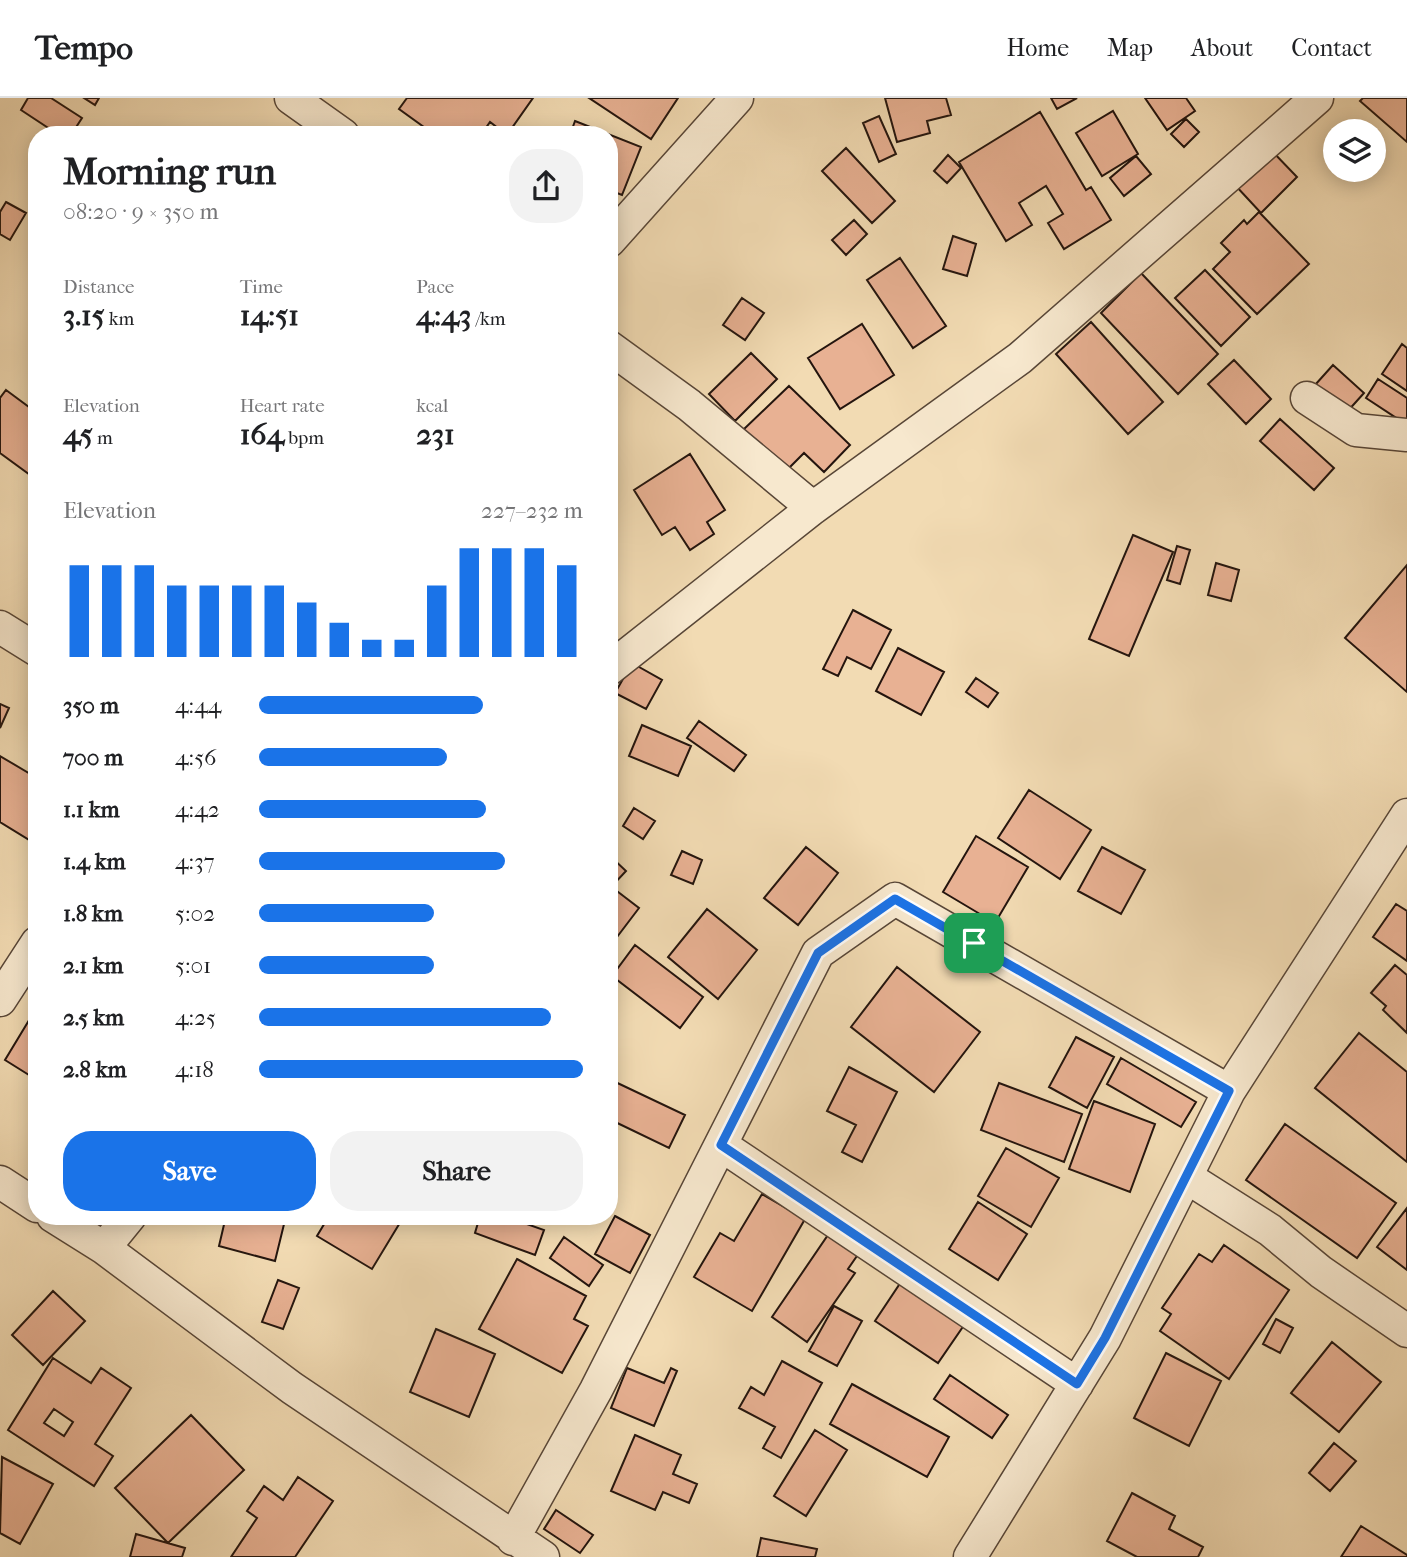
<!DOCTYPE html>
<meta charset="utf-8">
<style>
:root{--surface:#fff;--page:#f2f2f2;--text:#202124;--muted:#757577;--line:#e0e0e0;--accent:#1a73e8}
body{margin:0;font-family:"IM FELL French Canon",serif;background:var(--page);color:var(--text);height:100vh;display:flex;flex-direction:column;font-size:26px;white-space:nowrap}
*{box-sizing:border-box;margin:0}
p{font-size:23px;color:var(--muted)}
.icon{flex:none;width:38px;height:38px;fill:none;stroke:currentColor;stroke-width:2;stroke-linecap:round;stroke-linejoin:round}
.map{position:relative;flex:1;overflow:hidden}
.panel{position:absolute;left:28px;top:28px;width:590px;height:1099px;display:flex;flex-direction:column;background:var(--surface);border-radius:28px;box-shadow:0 4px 18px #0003}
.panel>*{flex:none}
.fabs{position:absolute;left:1323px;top:21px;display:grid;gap:14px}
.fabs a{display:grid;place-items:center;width:63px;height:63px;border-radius:50%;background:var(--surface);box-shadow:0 4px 18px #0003;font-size:35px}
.pin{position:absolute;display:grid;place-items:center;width:60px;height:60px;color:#fff;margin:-30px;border-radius:14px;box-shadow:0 4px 10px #0006}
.round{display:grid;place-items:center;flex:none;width:74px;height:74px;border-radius:28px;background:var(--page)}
.headline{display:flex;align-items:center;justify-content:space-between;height:119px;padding:0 35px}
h1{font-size:38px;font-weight:700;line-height:52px}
.figures{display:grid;grid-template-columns:repeat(3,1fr);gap:10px;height:119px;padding:7px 35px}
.figures div{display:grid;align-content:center}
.figures b{font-size:30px;font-weight:700}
.figures small{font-size:19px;font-weight:400}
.figures p{font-size:19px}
.chart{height:196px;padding:14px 35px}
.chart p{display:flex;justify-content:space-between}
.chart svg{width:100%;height:126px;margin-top:7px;stroke:var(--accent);stroke-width:6}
.cta{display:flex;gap:14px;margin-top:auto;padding:14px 35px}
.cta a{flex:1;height:80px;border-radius:28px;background:var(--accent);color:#fff;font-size:28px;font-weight:700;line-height:80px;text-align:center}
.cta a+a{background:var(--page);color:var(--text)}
ul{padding:0 35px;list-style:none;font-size:23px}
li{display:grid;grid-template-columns:112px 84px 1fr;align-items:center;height:52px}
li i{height:18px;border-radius:9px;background:var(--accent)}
header{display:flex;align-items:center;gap:42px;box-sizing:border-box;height:98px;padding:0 35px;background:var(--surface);border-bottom:2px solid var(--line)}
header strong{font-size:33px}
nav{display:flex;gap:38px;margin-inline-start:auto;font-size:24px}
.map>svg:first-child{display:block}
.building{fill:#e8b193;stroke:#24150e;stroke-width:2;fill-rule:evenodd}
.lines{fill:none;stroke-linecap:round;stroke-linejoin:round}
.street-casing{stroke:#584637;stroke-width:35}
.street{stroke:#f7e8ce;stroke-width:32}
.route-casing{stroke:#fff;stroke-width:14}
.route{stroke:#1a73e8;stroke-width:9}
</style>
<header>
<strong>Tempo</strong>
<nav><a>Home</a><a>Map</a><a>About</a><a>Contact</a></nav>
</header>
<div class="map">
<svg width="1407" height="1459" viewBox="0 0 1407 1459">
<rect width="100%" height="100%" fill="#f2dbb3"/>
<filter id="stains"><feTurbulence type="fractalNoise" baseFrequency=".00286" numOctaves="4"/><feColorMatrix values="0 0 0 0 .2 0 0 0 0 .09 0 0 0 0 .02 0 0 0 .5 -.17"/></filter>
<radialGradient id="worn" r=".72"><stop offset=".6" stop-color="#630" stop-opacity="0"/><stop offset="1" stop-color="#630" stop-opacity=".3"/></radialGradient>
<!-- building -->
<path class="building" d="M28 0H51L82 20 71 37H59L21 12Z
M84 0H99L95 7Z
M407 0H533L507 37 490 24 481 37H435L399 11Z
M589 0H678L651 41Z
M885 0H946L951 17 927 23 930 35 897 44Z
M1051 0H1077L1057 11Z
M1145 0H1186L1195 13 1167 32Z
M1363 0H1407V44L1360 3Z
M1113 13 1138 56 1102 78 1076 35Z
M1040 14 1086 92 1091 89 1111 122 1064 151 1048 125 1063 116 1046 88 1019 105 1032 127 1006 143 959 64Z
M879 18 896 56 879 64 863 25Z
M1186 21 1199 34 1184 49 1171 36Z
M575 23 641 49 622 97 609 92V37H570Z
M846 50 895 103 872 125 822 73Z
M1271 52 1297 79 1261 115 1235 87Z
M948 57 961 70 947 85 934 73Z
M1136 58 1151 76 1124 98 1110 80Z
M6 104 26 115 10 142 0 136V114Z
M1259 114 1309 166 1257 216 1213 171 1230 154 1221 145 1244 122 1247 126Z
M854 122 867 136 846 157 832 142Z
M953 138 976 146 967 178 943 171Z
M900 160 946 228 913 250 867 182Z
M1205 172 1250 219 1221 248 1175 200Z
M1141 175 1218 256 1178 296 1101 215Z
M742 200 764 215 745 242 723 227Z
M1091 224 1163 304 1128 336 1056 256Z
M862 226 894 277 840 311 808 260Z
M1402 246 1407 250V293L1382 276Z
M751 255 777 281 735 323 709 296Z
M1234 262 1271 301 1246 326 1208 286Z
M1333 267 1364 295 1346 315 1315 287Z
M1378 281 1407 300V327L1366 300Z
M789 288 850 347 824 374 804 355 786 373 743 332Z
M6 292 37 315V382L0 355V300Z
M1280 321 1334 370 1314 392 1260 343Z
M690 356 725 412 707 424 714 436 690 452 675 429 662 437 634 392Z
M1133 437 1173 454 1129 558 1089 541Z
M1177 448 1190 452 1180 486 1167 482Z
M1216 465 1239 472 1231 503 1208 497Z
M1407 467V594L1345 540Z
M853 512 891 532 871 571 847 559 838 578 823 571Z
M898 550 944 574 921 617 876 593Z
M632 565 662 582 646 611 615 595Z
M976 580 998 595 988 609 966 594Z
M0 606 9 610 0 630Z
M699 623 746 657 734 673 687 640Z
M642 627 691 648 678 678 629 658Z
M0 658 37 680V733L31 743 0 724Z
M1029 692 1091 732 1060 781 998 740Z
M634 710 655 723 643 741 623 728Z
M976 738 1028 769 995 825 943 794Z
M806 749 838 775 798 827 764 800Z
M1102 749 1145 772 1121 816 1078 793Z
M682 753 702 762 693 786 671 777Z
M609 757 626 773 613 787 609 784Z
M609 787 639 810 617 839 609 834Z
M1396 806 1407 813V863L1373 839Z
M707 811 757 852 718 901 668 859Z
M635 847 703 899 680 930 612 878Z
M1395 867 1407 877V935L1383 912 1386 908 1371 895Z
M897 869 980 934 934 994 851 929Z
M37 909V982L5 962Z
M1359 935 1407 974V1064L1315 990Z
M1076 939 1114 959 1087 1010 1049 989Z
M1121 960 1196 1004 1181 1029 1107 986Z
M849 969 897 994 862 1064 842 1054 856 1027 827 1013Z
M609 981 685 1017 669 1050 609 1021Z
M999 985 1082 1016 1064 1064 981 1032Z
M1094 1003 1155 1026 1130 1094 1069 1071Z
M1285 1026 1396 1105 1357 1160 1246 1082Z
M1006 1050 1059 1080 1031 1129 978 1098Z
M762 1096 805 1121 752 1213 694 1179 720 1135 734 1143Z
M978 1104 1027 1136 998 1182 949 1151Z
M1407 1110V1172L1377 1149Z
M226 1118H286L275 1163 219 1148Z
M329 1118H394L401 1123 372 1171 317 1138Z
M480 1118H504L544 1132 535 1157 475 1135Z
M615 1118 650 1137 630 1175 595 1156Z
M830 1134 859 1155 848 1171 855 1175 807 1244 772 1219Z
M564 1139 603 1167 589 1188 550 1160Z
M1224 1147 1289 1192 1229 1281 1160 1233 1171 1216 1162 1210 1199 1156 1212 1164Z
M517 1161 586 1198 574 1221 588 1228 562 1275 479 1231Z
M907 1175 971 1217 938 1265 875 1223Z
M278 1182 299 1190 283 1231 262 1224Z
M53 1193 85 1223 43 1267 12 1237Z
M834 1208 862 1223 837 1268 809 1253Z
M1276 1221 1293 1230 1280 1255 1263 1246Z
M436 1231 495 1256 469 1319 410 1294Z
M1332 1244 1381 1284 1339 1334 1291 1295Z
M1166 1255 1221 1283 1189 1348 1134 1320Z
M53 1260 91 1285 101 1270 131 1290 95 1346 113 1358 94 1388 8 1332ZM54 1311 73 1324 64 1338 44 1325Z
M782 1263 822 1285 781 1360 763 1350 775 1329 739 1310 751 1289 764 1297Z
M627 1270 664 1285 671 1270 677 1273 654 1328 611 1310Z
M950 1277 1008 1317 992 1340 934 1301Z
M852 1286 949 1339 927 1379 830 1326Z
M191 1317 244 1372 168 1445 115 1390Z
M815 1332 847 1352 806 1418 774 1398Z
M635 1337 681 1357 673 1376 697 1386 689 1405 663 1394 655 1412 611 1393Z
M1334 1345 1356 1363 1330 1393 1309 1375Z
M2 1359 53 1386 20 1446 0 1435Z
M298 1379 333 1403 295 1459H231L257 1420 247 1413 264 1388 283 1402Z
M1132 1395 1175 1418 1169 1431 1203 1449 1198 1459H1137L1107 1443Z
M556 1412 593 1437 580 1455 544 1431Z
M1361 1428 1407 1457V1459H1341Z
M136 1436 185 1450 182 1459H130Z
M761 1440 817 1451 815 1459H757Z"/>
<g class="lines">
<!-- street casing -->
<g class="street-casing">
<path id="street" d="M291 0 343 37
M609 143 737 0
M609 249 689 307 813 410
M1307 300 1356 332 1407 337
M0 529 37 552
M609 571 813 410 1020 260 1317 0
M0 902 37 845
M721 1047 1077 1286
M1188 1080 1270 1132 1321 1174 1407 1233
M0 1084 37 1108
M53 1118 104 1150 292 1290 543 1459
M104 1150 130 1118
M513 1441 596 1292 818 855 895 801 1229 993
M970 1459 1105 1240 1229 993 1407 717"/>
</g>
<!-- street -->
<use href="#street" class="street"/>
</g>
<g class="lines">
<!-- route casing -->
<g class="route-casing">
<path id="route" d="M895 801 1229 993 1105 1240 1077 1286 721 1047 818 855Z"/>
</g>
<!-- route -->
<use href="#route" class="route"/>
</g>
<rect width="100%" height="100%" filter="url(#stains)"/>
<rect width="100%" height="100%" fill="url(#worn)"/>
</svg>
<div class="fabs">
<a><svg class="icon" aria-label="layers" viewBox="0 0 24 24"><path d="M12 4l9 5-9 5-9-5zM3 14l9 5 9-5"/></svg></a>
</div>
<div class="pin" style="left:974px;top:845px;background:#1e9e55"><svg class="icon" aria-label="arrive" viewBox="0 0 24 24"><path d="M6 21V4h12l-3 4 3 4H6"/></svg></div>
<section class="panel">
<div class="headline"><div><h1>Morning run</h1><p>08:20 · 9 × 350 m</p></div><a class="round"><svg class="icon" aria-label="share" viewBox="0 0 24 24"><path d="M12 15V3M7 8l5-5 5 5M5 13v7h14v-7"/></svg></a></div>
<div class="figures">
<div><p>Distance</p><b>3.15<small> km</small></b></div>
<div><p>Time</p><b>14:51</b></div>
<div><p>Pace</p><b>4:43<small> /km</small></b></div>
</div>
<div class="figures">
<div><p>Elevation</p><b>45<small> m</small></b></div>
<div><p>Heart rate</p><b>164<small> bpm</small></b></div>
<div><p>kcal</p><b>231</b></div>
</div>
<div class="chart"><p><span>Elevation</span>227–232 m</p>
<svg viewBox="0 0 160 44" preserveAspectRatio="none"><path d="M5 44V12M15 44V12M25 44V12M35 44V19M45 44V19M55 44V19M65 44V19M75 44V25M85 44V32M95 44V38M105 44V38M115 44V19M125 44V6M135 44V6M145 44V6M155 44V12"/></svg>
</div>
<ul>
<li><b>350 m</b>4:44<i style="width:69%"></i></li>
<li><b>700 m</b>4:56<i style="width:58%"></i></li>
<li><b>1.1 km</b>4:42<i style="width:70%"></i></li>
<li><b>1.4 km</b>4:37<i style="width:76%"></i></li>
<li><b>1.8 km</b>5:02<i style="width:54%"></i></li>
<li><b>2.1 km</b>5:01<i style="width:54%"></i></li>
<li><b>2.5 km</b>4:25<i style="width:90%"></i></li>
<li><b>2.8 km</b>4:18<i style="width:100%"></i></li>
</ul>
<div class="cta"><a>Save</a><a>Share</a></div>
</section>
</div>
